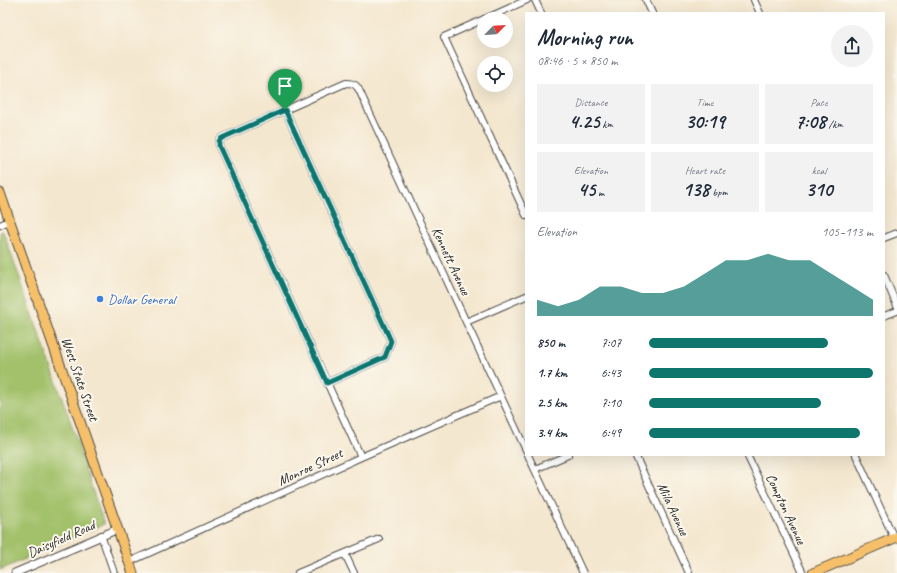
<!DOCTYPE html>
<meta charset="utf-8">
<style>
:root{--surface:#fff;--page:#f2f2f3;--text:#1f2937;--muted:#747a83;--accent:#0f766e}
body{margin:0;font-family:Caveat,sans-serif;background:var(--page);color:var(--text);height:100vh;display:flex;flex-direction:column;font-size:15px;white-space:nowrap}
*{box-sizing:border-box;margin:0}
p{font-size:13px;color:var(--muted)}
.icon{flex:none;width:22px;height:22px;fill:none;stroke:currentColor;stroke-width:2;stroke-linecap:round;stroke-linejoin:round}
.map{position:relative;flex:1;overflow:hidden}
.drawer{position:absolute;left:525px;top:12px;width:360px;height:444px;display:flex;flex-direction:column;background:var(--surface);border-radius:0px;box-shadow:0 4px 16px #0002}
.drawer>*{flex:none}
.needle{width:26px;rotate:66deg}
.tools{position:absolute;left:477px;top:12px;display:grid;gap:8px}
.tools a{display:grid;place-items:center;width:36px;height:36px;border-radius:50%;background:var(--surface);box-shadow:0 4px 16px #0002;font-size:20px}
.pin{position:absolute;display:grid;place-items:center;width:34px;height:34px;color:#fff;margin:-41px -17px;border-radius:50% 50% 50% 0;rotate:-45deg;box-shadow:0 0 4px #0007}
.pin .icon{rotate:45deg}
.round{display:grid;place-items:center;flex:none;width:42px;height:42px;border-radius:21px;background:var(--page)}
.headline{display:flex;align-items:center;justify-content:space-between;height:68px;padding:0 12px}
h1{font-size:22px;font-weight:700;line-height:30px}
.stats{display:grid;grid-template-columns:repeat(3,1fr);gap:6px;height:68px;padding:4px 12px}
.stats div{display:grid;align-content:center;border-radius:0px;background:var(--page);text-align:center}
.stats b{font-size:20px;font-weight:700}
.stats small{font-size:11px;font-weight:400}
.stats p{font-size:11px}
.chart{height:112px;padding:8px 12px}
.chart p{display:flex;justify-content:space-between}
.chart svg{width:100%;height:72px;margin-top:4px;fill:var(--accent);opacity:.7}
ul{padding:0 12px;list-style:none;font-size:13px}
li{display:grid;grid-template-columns:64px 48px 1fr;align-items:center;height:30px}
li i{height:10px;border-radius:5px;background:var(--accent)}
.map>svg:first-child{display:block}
.green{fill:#a2c16a;stroke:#66764a}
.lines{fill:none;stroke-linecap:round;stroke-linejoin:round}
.minor-casing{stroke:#494744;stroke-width:8}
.tertiary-casing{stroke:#494744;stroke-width:9}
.primary-casing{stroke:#494744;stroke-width:11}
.minor{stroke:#fff;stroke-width:6}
.tertiary{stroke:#fff;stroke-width:7}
.primary{stroke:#f6c06b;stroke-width:9}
.route-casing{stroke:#fff;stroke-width:8}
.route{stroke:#0f766e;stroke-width:5}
.shop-dot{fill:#3f7fe0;stroke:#fbf7ec;stroke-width:1.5}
.labels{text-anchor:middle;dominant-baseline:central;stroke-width:4;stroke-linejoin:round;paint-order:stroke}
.street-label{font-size:14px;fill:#2b2b2b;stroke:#fbf7ec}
.shop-label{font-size:14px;fill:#366cbe;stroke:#fbf7ec;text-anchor:start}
</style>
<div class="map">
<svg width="897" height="573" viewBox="0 0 897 573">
<rect width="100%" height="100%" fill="#fbf7ec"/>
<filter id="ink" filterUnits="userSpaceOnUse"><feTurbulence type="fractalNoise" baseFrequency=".025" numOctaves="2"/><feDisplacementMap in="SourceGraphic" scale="8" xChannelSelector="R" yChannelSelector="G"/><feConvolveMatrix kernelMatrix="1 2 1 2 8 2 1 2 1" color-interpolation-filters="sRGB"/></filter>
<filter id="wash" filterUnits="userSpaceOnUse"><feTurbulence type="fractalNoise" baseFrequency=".012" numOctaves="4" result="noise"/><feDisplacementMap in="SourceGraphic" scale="16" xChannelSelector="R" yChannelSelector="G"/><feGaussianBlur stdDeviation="0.9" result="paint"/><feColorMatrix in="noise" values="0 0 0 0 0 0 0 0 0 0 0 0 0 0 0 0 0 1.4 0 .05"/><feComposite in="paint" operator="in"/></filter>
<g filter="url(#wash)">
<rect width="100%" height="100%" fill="#f4e7cf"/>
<!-- green -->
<path class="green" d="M3 231 78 443 84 465 104 524 0 570V232Z"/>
</g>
<g filter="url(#ink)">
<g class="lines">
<!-- minor casing -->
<g class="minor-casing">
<path id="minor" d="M535 0 541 13
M646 0 652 13
M754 0 760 13
M484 19 444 37 526 215
M485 19 527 0
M285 110 391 341 385 357 327 383
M0 225 9 221
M884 238 897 233
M884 275 897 306
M884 316 897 311
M466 322 526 296
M528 455 583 573
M635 455 689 573
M747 455 803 573
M856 455 894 538
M361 457 219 146V141L222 138 346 83C354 83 357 85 360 92L466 322 526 450
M535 469 568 455
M101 535 114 573
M345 554 354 573
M129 562 361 457 501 396
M298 573 379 539"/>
</g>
<!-- tertiary casing -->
<g class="tertiary-casing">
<path id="tertiary" d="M15 573 118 529"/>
</g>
<!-- primary casing -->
<g class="primary-casing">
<path id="primary" d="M0 193 133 573
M813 573 897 537"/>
</g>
<!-- minor -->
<use href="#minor" class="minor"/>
<!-- tertiary -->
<use href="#tertiary" class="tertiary"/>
<!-- primary -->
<use href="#primary" class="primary"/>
</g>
</g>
<g class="lines" filter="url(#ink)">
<!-- route casing -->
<g class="route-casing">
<path id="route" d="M285 110 391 341 385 357 327 383 219 146V141L222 138Z"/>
</g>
<!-- route -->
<use href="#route" class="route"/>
</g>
<!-- markers -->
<circle class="shop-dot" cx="100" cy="299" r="4"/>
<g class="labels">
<!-- street labels -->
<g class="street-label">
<text transform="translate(451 261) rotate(65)">Kennett Avenue</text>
<text transform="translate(80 379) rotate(71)">West State Street</text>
<text transform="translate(310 467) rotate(-25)">Monroe Street</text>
<text transform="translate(673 509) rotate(65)">Mila Avenue</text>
<text transform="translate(786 509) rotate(65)">Compton Avenue</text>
<text transform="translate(61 539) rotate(-24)">Daisyfield Road</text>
</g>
<!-- shop labels -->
<g class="shop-label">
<text x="108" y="299">Dollar General</text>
</g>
</g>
</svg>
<div class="tools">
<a><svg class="needle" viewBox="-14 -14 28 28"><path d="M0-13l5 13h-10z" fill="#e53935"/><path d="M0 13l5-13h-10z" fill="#747a83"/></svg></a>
<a><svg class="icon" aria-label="locate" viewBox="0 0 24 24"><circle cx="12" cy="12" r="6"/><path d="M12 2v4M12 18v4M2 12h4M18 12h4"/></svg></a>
</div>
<div class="pin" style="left:285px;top:110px;background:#1e9e55"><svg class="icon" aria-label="arrive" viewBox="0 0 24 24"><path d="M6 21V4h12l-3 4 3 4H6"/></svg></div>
<section class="drawer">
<div class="headline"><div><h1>Morning run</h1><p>08:46 · 5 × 850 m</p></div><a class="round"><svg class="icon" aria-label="share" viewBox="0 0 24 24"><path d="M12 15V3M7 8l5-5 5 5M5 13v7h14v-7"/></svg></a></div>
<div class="stats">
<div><p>Distance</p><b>4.25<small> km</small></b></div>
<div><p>Time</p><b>30:19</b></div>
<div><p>Pace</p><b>7:08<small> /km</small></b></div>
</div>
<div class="stats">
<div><p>Elevation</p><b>45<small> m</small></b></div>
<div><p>Heart rate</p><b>138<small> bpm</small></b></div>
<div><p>kcal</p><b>310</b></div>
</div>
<div class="chart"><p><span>Elevation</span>105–113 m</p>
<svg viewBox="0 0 160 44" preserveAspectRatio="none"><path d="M0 44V34L10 38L20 34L30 26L40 26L50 30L60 30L70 26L80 18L90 10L100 10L110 6L120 10L130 10L140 18L150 26L160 34V44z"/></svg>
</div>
<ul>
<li><b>850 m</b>7:07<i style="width:80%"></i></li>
<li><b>1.7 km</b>6:43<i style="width:100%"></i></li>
<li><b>2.5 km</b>7:10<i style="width:77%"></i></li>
<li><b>3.4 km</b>6:49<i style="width:94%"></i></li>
</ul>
</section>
</div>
